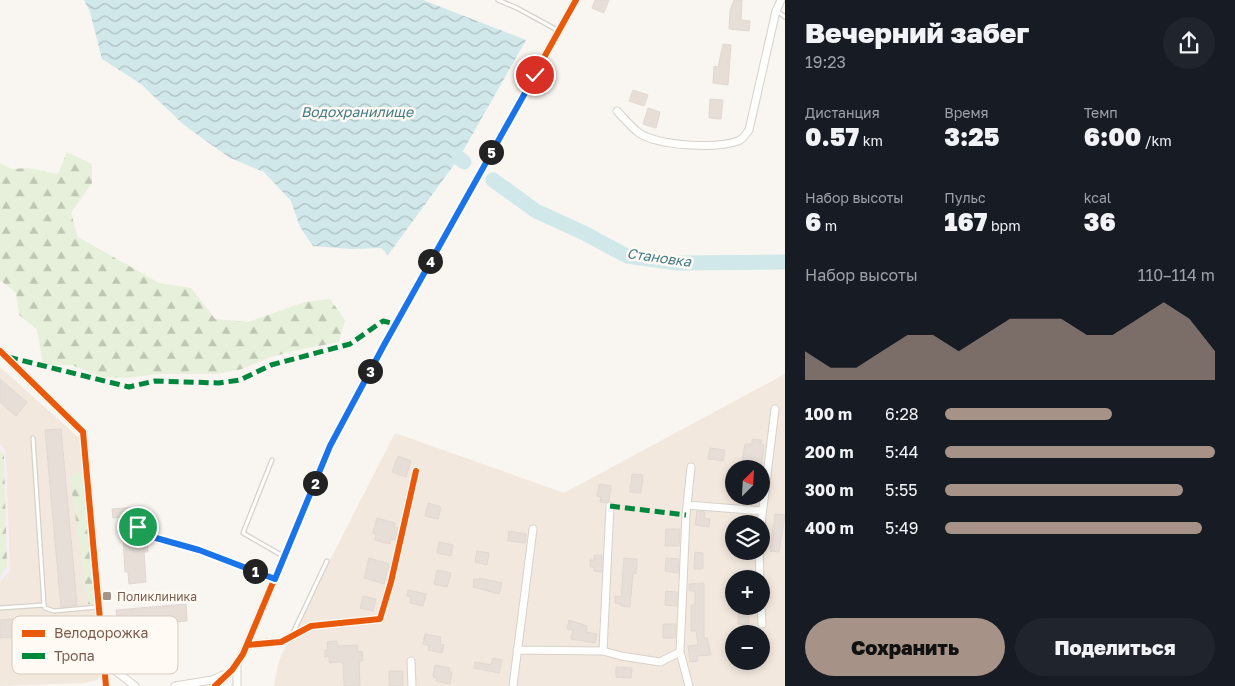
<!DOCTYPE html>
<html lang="ru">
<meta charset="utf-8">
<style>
:root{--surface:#171b24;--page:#20242c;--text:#f1f3f6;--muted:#9ea1a6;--accent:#a69286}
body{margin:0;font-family:"Golos Text",sans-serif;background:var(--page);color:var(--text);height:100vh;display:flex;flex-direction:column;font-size:19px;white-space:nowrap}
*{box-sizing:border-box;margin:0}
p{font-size:16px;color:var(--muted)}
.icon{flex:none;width:28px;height:28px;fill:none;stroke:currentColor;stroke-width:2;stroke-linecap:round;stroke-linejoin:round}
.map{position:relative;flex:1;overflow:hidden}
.side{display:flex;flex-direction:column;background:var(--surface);width:450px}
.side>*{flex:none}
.needle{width:32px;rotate:24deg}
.tools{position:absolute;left:725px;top:460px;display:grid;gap:10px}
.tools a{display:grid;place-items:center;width:45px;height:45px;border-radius:50%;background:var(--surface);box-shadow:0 2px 8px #0003;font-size:25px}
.pin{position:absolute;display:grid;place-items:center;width:42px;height:42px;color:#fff;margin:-21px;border:2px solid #fff;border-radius:50%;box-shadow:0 1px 5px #0007}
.km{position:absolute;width:25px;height:25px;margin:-12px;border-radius:50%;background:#222;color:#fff;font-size:14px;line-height:25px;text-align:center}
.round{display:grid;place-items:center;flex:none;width:52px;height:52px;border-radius:26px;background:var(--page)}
.headline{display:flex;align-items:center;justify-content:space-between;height:85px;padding:0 20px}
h1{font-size:28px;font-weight:800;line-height:38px}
.figures{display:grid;grid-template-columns:repeat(3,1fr);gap:8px;height:85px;padding:5px 20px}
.figures div{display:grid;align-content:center}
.figures b{font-size:25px;font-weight:800}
.figures small{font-size:14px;font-weight:400}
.figures p{font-size:14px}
.chart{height:140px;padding:10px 20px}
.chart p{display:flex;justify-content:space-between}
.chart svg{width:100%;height:90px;margin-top:5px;fill:var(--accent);opacity:.7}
.button{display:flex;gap:10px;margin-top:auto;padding:10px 20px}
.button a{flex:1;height:58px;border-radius:30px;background:var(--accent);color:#111;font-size:20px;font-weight:800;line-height:58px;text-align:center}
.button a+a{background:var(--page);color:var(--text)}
ul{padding:0 20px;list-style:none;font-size:16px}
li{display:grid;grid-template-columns:80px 60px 1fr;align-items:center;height:38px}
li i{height:12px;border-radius:6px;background:var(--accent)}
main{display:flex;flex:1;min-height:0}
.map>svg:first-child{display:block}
.residential{fill:#f2e8de;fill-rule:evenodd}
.education{fill:#f6eef6}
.forest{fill:url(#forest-firs)}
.water{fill:url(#water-waves)}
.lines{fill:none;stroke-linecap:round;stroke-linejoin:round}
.river{stroke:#d0e8ea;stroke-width:15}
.building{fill:#e6ded7;stroke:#e2d8d2}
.service-casing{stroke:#d7d1cb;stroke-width:5.5}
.minor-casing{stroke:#d7d1cb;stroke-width:9}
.service{stroke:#fefefd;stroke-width:3}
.minor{stroke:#fefefd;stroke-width:7}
.quiet{stroke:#00873e;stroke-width:5;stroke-dasharray:10 5;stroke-linecap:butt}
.cycleway-casing{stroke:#fffaf3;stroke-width:9}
.cycleway{stroke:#e8590c;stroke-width:6}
.route-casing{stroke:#fff;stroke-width:10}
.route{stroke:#1a73e8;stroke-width:6}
.poi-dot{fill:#a69286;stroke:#fffaf3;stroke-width:2}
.labels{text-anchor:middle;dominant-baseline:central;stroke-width:5;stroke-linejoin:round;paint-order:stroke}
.poi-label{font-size:12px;fill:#7a5c4d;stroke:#fffaf3;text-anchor:start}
.water-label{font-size:14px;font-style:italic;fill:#437c86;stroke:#fffaf3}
.key{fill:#fffaf3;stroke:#d7cbc1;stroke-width:1}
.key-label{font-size:14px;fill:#7a5c4d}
</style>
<main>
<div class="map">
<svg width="785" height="686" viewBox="0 0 785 686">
<defs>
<pattern id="forest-firs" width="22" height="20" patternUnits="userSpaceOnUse" patternTransform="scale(1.25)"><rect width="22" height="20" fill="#e7f0db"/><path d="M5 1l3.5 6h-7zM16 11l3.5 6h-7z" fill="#c0c6b4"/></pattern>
<pattern id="water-waves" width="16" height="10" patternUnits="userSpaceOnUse" patternTransform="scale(1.25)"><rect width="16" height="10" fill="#d0e8ea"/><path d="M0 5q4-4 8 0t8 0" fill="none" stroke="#aebfc0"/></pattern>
</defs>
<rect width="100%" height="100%" fill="#f9f5f0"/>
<!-- residential -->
<path class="residential" d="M0 367 79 438 99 650 100 676 97 680 85 683 0 686Z
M785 374V686H274L279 660 395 433 564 493ZM734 469H761V496H734ZM734 524H761V551H734ZM734 579H761V606H734ZM734 634H761V661H734Z"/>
<!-- education -->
<path class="education" d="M0 443 6 452 10 571 0 582Z"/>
<!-- forest -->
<path class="forest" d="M67 152 92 164V183L71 213 78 237 159 283 191 288 215 319 248 322 305 302 330 299 345 320 339 342 293 351 268 358 242 369 217 374H158L128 378 101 377 72 365H43L37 329 19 315 16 293 0 280V163L12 169 28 168 58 174Z
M0 449 4 455 7 566 0 577Z
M83 471 94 604H88L70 479 72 474Z"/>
<!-- water -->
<path class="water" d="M84 0H423L526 40 459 158 388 255 381 248 351 249 313 246 300 227 291 201 264 172 230 158 184 125 141 84 102 59 90 12Z"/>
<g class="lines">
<!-- river -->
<path class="river" d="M459 158 464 162
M493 180 536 211 584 233 627 256 677 263 785 262"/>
</g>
<!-- building -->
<path class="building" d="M595 0H609L604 13 592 8Z
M734 0H742L741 20 750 21 749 31 729 29 730 10Z
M723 44 731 45 728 85 713 83 714 66 718 67Z
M633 90 648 95 644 106 629 101Z
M710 99 723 100 721 119 709 118Z
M648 108 660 112 656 128 643 124Z
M0 379 27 402 16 416 0 402Z
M61 429 77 605 61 607 45 430Z
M752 439 762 440 761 444 764 445 762 465 742 462 745 444H752Z
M710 448 725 450 723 461 708 459Z
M398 456 411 461 406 477 392 472Z
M632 474 643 475 641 493 630 492Z
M599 484 611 486 609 501 606 503 600 502 601 497 597 496Z
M428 503 441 507 438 519 425 516Z
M138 507 139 516 113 518 112 509Z
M697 511 705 512 704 518 710 519 709 527 695 525Z
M775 514 785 515 779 552 770 551Z
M377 518 395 523 394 527 398 528 395 540 391 539 390 544 375 540 376 534 373 533Z
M666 529H680L679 546H665Z
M509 531 526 534 525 543 508 541Z
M142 536 143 540H147L148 552H144L146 582 129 584 128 572H125L123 537Z
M439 542 453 545 451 556 437 553Z
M477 551 489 553 487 565 475 562Z
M695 552 703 553V569H694Z
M594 555H602V572L594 571V567H590V560H594Z
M369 558 389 564 384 584 364 578Z
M624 558 637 559 636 574 633 573 630 607 621 606V604L615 603V596L621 597Z
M666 558 679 559 678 573 665 571Z
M437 570 451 573 447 587 434 584Z
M479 578 502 583 499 594 473 587 474 579 479 580Z
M704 583V638H707L711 655 697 656 698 661 690 662 688 646 698 645 696 631H691V605H695V591H689V584Z
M408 590 426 594 423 606 410 603 411 597 407 596Z
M666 591 677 592V606L665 605Z
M363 596 376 599 373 611 360 608Z
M186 604 187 621 118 627 116 610Z
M738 611H749V625L738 624Z
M56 616 58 634 0 638V620Z
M569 620 587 626 586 632 597 634 595 643 571 639 573 630 567 629Z
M663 624H676L675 638H663Z
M425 634 441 637 440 644 444 645 442 653 428 650 429 646 423 644Z
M337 641V646L357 645 358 652 362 651 363 661H359L360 686H344L343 662 329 663V656L325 657V650H328L327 642Z
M493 658 502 660 499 673 474 668 475 662 491 665Z
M435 665 450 668 449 672H452L450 684 436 681 437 678 433 677Z
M616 667 632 668 631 678 616 677Z
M389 671H403V686H389Z"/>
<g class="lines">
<!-- service casing -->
<g class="service-casing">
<path id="service" d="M498 0 517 8 559 31
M777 11 785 17
M272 460 243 533 283 556
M138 527 156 538 199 550 274 579
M44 605 45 608 54 611 98 607
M0 608 44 605 33 438
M292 635 327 561"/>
</g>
<!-- minor casing -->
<g class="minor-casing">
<path id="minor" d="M617 111C624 118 631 127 639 133 659 146 716 149 738 141 743 139 746 134 749 130L776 11 781 0
M0 351 83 432 106 686
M687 505 762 511
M761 524 775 409
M759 551 760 579
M761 606 762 624
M247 645 281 642 311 626 380 619 391 582 416 471
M517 650 603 651 621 656 660 662 680 652
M603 651 610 506
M105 657 113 669 135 686
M411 661 412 686
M237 664V686
M175 686 212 680 223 675
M215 686 232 670 243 654 330 446 384 345 576 0
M513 686 533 529
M689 686 680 652 686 515 691 467"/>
</g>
<!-- service -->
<use href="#service" class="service"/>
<!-- minor -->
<use href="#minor" class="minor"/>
<!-- quiet -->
<path class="quiet" d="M8 357 129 387 155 381 219 383 240 380 271 365 350 344 383 321 395 324
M610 506 686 515"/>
<!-- cycleway casing -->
<g class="cycleway-casing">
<path id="cycleway" d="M0 351 83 432 106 686
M247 645 281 642 311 626 380 619 391 582 416 471
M215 686 232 670 243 654 330 446 384 345 576 0"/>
</g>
<!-- cycleway -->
<use href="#cycleway" class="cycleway"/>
</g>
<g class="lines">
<!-- route casing -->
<g class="route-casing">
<path id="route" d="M138 527 156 538 199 550 275 579 330 446 384 345 535 75"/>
</g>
<!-- route -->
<use href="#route" class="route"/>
</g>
<!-- markers -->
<rect class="poi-dot" x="102" y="591" width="10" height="10" rx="2.5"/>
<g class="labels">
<!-- poi labels -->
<g class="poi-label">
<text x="117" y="596">Поликлиника</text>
</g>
<!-- water labels -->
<g class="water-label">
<text x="357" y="111">Водохранилище</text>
<text transform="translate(659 257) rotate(8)">Становка</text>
</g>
</g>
<!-- legend -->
<rect x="12" y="616" width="166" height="58" rx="8" class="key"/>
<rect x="22" y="630" width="23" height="7" fill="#e8590c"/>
<rect x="22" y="653" width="23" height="6" fill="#00873e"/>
<g class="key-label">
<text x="54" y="638">Велодорожка</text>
<text x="54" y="661">Тропа</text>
</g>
</svg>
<div class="tools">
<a><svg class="needle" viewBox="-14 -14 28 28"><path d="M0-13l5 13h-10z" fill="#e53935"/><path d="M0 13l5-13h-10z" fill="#9ea1a6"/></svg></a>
<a><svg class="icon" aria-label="layers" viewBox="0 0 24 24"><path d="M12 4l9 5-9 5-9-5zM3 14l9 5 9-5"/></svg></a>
<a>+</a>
<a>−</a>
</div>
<div class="pin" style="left:138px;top:527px;background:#1e9e55"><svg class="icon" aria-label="arrive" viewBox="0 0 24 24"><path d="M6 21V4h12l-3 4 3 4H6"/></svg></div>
<div class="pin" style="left:535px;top:75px;background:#d93025"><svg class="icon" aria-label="check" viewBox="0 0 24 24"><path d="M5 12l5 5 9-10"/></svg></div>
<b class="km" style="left:255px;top:571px">1</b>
<b class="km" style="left:315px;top:483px">2</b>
<b class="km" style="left:370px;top:371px">3</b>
<b class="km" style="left:430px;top:261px">4</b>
<b class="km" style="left:491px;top:152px">5</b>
</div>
<section class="side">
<div class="headline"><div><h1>Вечерний забег</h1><p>19:23</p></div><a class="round"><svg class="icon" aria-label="share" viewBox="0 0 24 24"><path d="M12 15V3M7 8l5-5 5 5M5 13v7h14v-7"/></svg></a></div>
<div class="figures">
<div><p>Дистанция</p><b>0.57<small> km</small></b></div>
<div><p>Время</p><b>3:25</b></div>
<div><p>Темп</p><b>6:00<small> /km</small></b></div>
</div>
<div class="figures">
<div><p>Набор высоты</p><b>6<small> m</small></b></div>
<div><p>Пульс</p><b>167<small> bpm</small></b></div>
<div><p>kcal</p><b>36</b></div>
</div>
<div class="chart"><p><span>Набор высоты</span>110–114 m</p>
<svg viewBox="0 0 160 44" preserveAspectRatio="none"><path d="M0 44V30L10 38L20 38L30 30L40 22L50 22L60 30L70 22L80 14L90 14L100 14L110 22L120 22L130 14L140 6L150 14L160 30V44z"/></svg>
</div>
<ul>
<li><b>100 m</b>6:28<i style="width:62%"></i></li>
<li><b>200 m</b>5:44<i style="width:100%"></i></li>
<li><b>300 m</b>5:55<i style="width:88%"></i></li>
<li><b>400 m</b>5:49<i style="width:95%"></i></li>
</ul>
<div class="button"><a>Сохранить</a><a>Поделиться</a></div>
</section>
</main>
